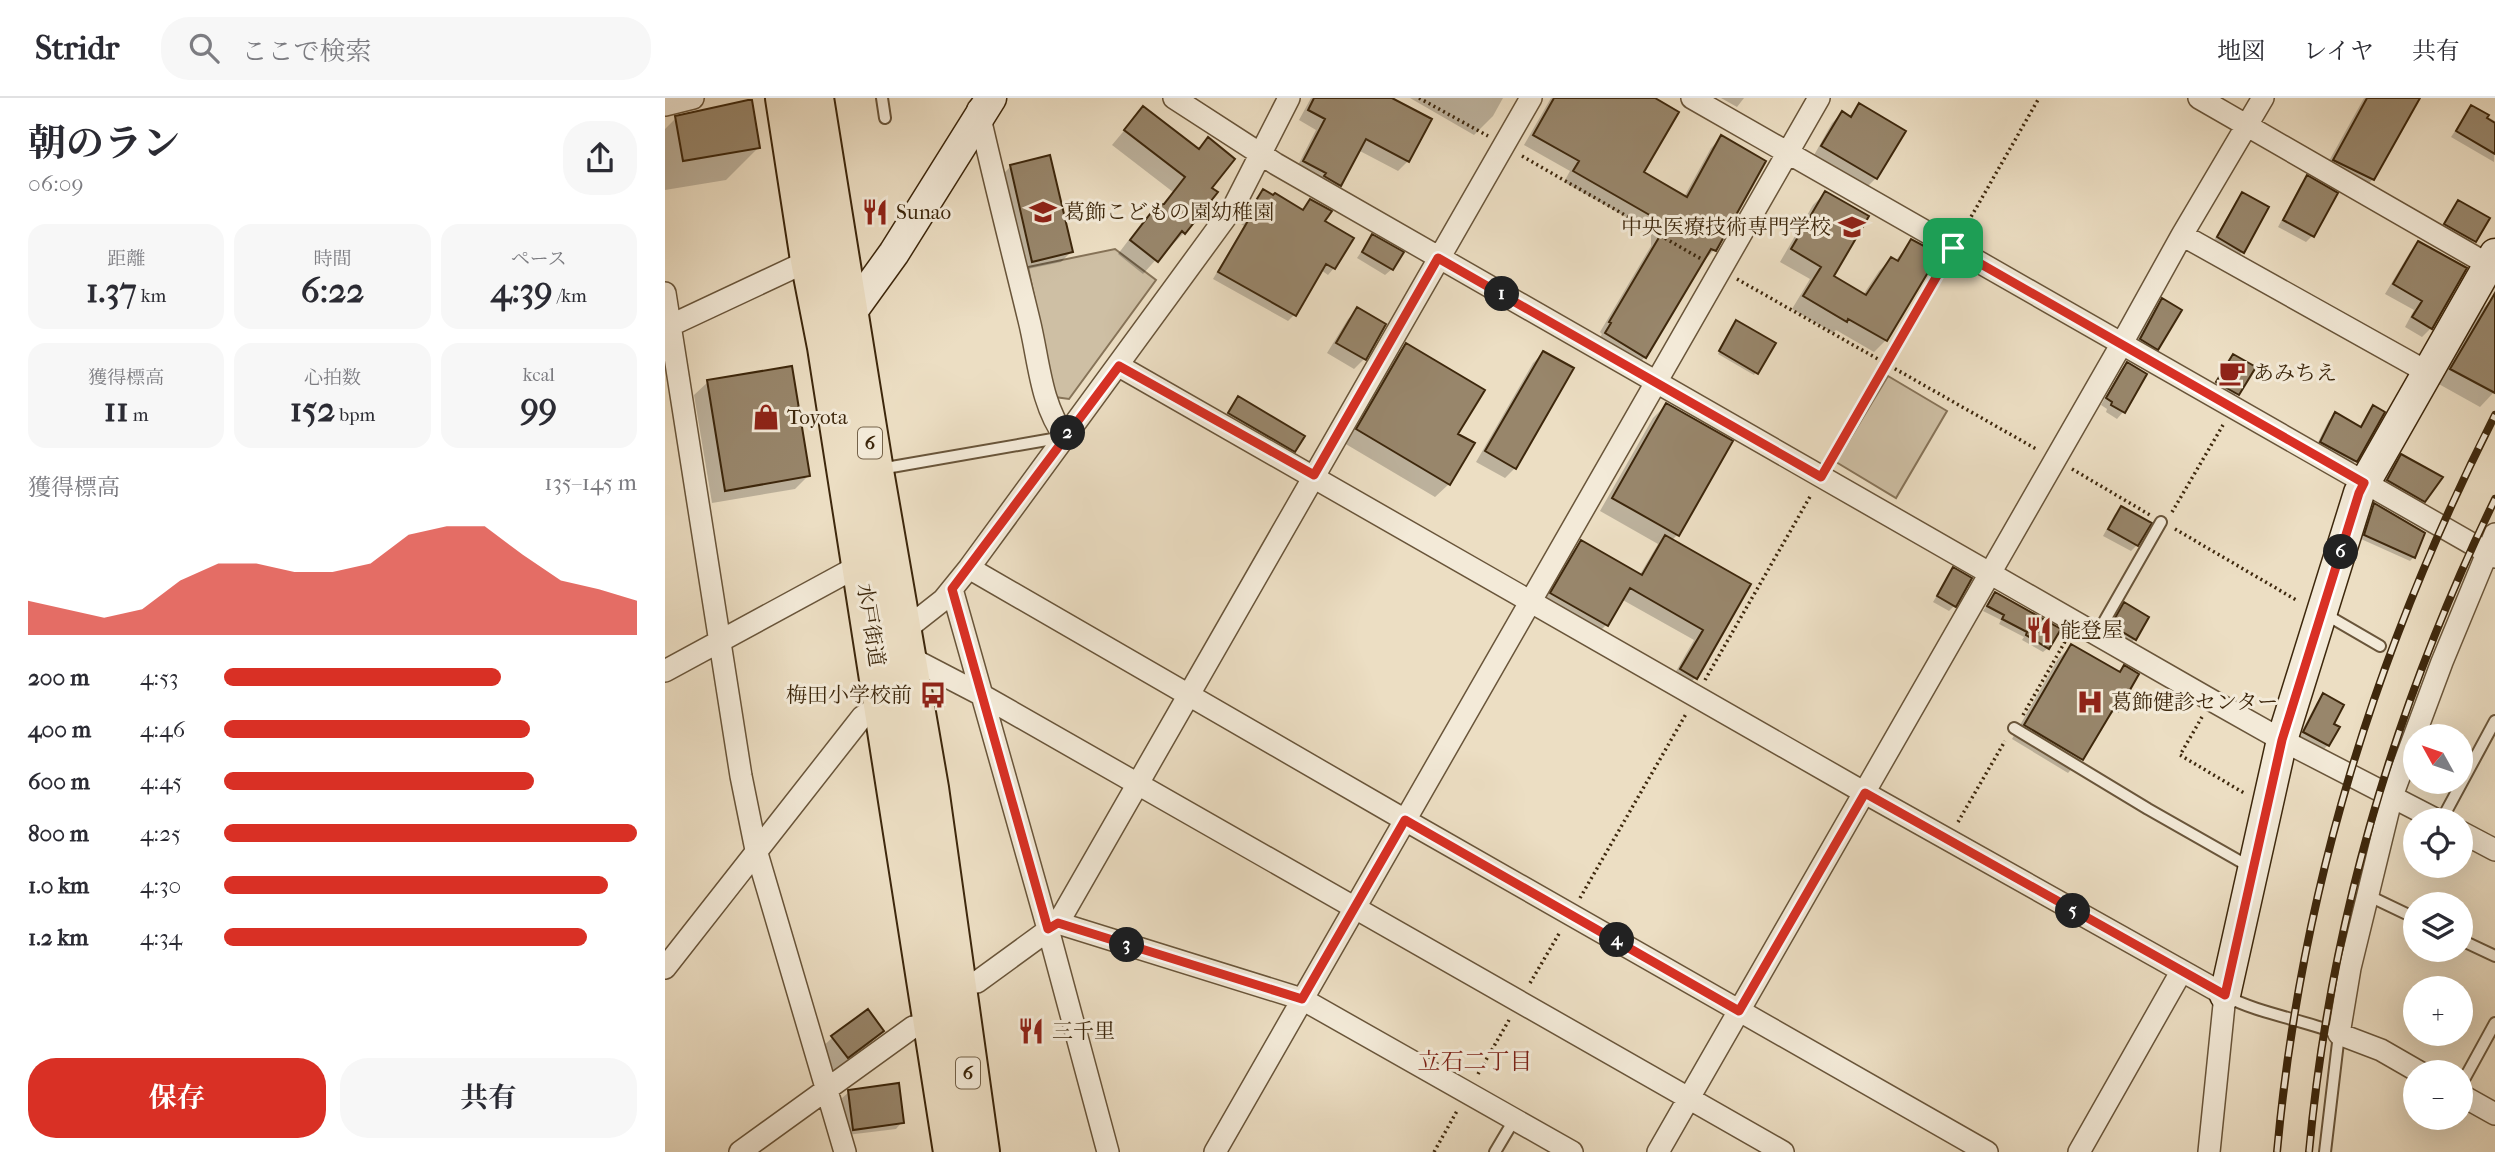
<!DOCTYPE html>
<html lang="ja">
<meta charset="utf-8">
<style>
:root{--surface:#fff;--page:#f7f7f7;--text:#2b2b33;--muted:#7c7c81;--line:#e1e1e2;--accent:#d93025}
body{margin:0;font-family:"IM FELL French Canon","Noto Serif JP",serif;background:var(--page);color:var(--text);height:100vh;display:flex;flex-direction:column;font-size:26px;white-space:nowrap}
*{box-sizing:border-box;margin:0}
p{font-size:23px;color:var(--muted)}
.icon{flex:none;width:38px;height:38px;fill:none;stroke:currentColor;stroke-width:2;stroke-linecap:round;stroke-linejoin:round}
.map{position:relative;flex:1;overflow:hidden}
.details{display:flex;flex-direction:column;background:var(--surface);width:665px}
.details>*{flex:none}
.needle{width:46px;rotate:310deg}
.buttons{position:absolute;left:1738px;top:626px;display:grid;gap:14px}
.buttons a{display:grid;place-items:center;width:70px;height:70px;border-radius:50%;background:var(--surface);box-shadow:0 7px 28px #0002;font-size:35px}
.pin{position:absolute;display:grid;place-items:center;width:60px;height:60px;color:#fff;margin:-30px;border-radius:14px;box-shadow:0 4px 10px #0006}
.km{position:absolute;width:35px;height:35px;margin:-18px;border-radius:50%;background:#222;color:#fff;font-size:19px;line-height:35px;text-align:center}
.round{display:grid;place-items:center;flex:none;width:74px;height:74px;border-radius:28px;background:var(--page)}
.headline{display:flex;align-items:center;justify-content:space-between;height:119px;padding:0 28px}
h1{font-size:38px;font-weight:700;line-height:52px}
.figures{display:grid;grid-template-columns:repeat(3,1fr);gap:10px;height:119px;padding:7px 28px}
.figures div{display:grid;align-content:center;border-radius:18px;background:var(--page);text-align:center}
.figures b{font-size:35px;font-weight:700}
.figures small{font-size:19px;font-weight:400}
.figures p{font-size:19px}
.chart{height:196px;padding:14px 28px}
.chart p{display:flex;justify-content:space-between}
.chart svg{width:100%;height:126px;margin-top:7px;fill:var(--accent);opacity:.7}
.primary-button{display:flex;gap:14px;margin-top:auto;padding:14px 28px}
.primary-button a{flex:1;height:80px;border-radius:28px;background:var(--accent);color:#fff;font-size:28px;font-weight:700;line-height:80px;text-align:center}
.primary-button a+a{background:var(--page);color:var(--text)}
ul{padding:0 28px;list-style:none;font-size:23px}
li{display:grid;grid-template-columns:112px 84px 1fr;align-items:center;height:52px}
li i{height:18px;border-radius:9px;background:var(--accent)}
header{display:flex;align-items:center;gap:42px;box-sizing:border-box;height:98px;padding:0 35px;background:var(--surface);border-bottom:2px solid var(--line)}
header strong{font-size:33px}
nav{display:flex;gap:38px;margin-inline-start:auto;font-size:24px}
.search{width:490px;height:63px;background:var(--page);display:flex;align-items:center;gap:18px;box-sizing:border-box;padding:0 24px;border-radius:28px;color:var(--muted);font-size:26px}
main{display:flex;flex:1;min-height:0}
.map>svg:first-child{display:block}
.green{fill:#cebfa4;stroke:#867358;stroke-width:2}
.shadow{fill:#0003}
.building{fill:#98866b;stroke:#3d270c;stroke-width:2}
.lines{fill:none;stroke-linecap:round;stroke-linejoin:round}
.lane-casing{stroke:#69553a;stroke-width:14}
.street-casing{stroke:#69553a;stroke-width:24}
.secondary-casing{stroke:#3d270c;stroke-width:33}
.highway-casing{stroke:#3d270c;stroke-width:42}
.path{stroke:#3d270c;stroke-width:3.5;stroke-dasharray:2 3.5;stroke-linecap:butt}
.lane{stroke:#f3ead8;stroke-width:10}
.street{stroke:#f3ead8;stroke-width:21}
.secondary{stroke:#f3ead8;stroke-width:30}
.highway{stroke:#ecdec3;stroke-width:38}
.rail-casing{stroke:#3d270c;stroke-width:8}
.rail{stroke:#f3ead8;stroke-width:5;stroke-dasharray:16;stroke-linecap:butt}
.route-casing{stroke:#fff;stroke-width:14}
.route{stroke:#d93025;stroke-width:9}
.labels{text-anchor:middle;dominant-baseline:central;stroke-width:6;stroke-linejoin:round;paint-order:stroke}
.shield{fill:#f3ead8;stroke:#746249;stroke-width:2}
.shield-label{font-size:19px;font-weight:bold;fill:#3d270c}
.poi-label{font-size:21px;fill:#3d270c;stroke:#f3ead8;text-anchor:start}
.street-label{font-size:21px;fill:#3d270c;stroke:#f3ead8}
.neighbourhood-label{font-size:23px;fill:#7a1f14;stroke:#f3ead8}
</style>
<header>
<strong>Stridr</strong>
<div class="search"><svg class="icon" aria-label="search" viewBox="0 0 24 24"><circle cx="10" cy="10" r="6"/><path d="M15 15l6 6"/></svg>ここで検索</div>
<nav><a>地図</a><a>レイヤ</a><a>共有</a></nav>
</header>
<main>
<section class="details">
<div class="headline"><div><h1>朝のラン</h1><p>06:09</p></div><a class="round"><svg class="icon" aria-label="share" viewBox="0 0 24 24"><path d="M12 15V3M7 8l5-5 5 5M5 13v7h14v-7"/></svg></a></div>
<div class="figures">
<div><p>距離</p><b>1.37<small> km</small></b></div>
<div><p>時間</p><b>6:22</b></div>
<div><p>ペース</p><b>4:39<small> /km</small></b></div>
</div>
<div class="figures">
<div><p>獲得標高</p><b>11<small> m</small></b></div>
<div><p>心拍数</p><b>152<small> bpm</small></b></div>
<div><p>kcal</p><b>99</b></div>
</div>
<div class="chart"><p><span>獲得標高</span>135–145 m</p>
<svg viewBox="0 0 160 44" preserveAspectRatio="none"><path d="M0 44V32L10 35L20 38L30 35L40 25L50 19L60 19L70 22L80 22L90 19L100 9L110 6L120 6L130 16L140 25L150 28L160 32V44z"/></svg>
</div>
<ul>
<li><b>200 m</b>4:53<i style="width:67%"></i></li>
<li><b>400 m</b>4:46<i style="width:74%"></i></li>
<li><b>600 m</b>4:45<i style="width:75%"></i></li>
<li><b>800 m</b>4:25<i style="width:100%"></i></li>
<li><b>1.0 km</b>4:30<i style="width:93%"></i></li>
<li><b>1.2 km</b>4:34<i style="width:88%"></i></li>
</ul>
<div class="primary-button"><a>保存</a><a>共有</a></div>
</section>
<div class="map">
<svg width="1830" height="1054" viewBox="0 0 1830 1054">
<rect width="100%" height="100%" fill="#ecdec3"/>
<filter id="stains"><feTurbulence type="fractalNoise" baseFrequency=".00286" numOctaves="4"/><feColorMatrix values="0 0 0 0 .2 0 0 0 0 .09 0 0 0 0 .02 0 0 0 .5 -.17"/></filter>
<radialGradient id="worn" r=".72"><stop offset=".6" stop-color="#630" stop-opacity="0"/><stop offset="1" stop-color="#630" stop-opacity=".3"/></radialGradient>
<!-- green -->
<path class="green" d="M450 151 491 182 404 301 390 299 363 169Z
M1223 278 1282 313 1231 400 1171 364Z"/>
<!-- shadow -->
<path class="shadow" d="M646 0H723L743 63 733 73 693 52 675 87 665 97 630 73 651 32 634 22Z
M745 0H838L828 18 809 37Z
M886 0H987L977 75 1019 99 1046 50 1056 40 1099 64 1049 152 1039 163 980 259 970 269 931 246 937 236 935 234 986 148V133L899 84 905 73 859 47Z
M1056 0H1079L1072 9Z
M1699 0H1753L1708 81 1698 91 1659 72Z
M1194 8 1238 34 1211 80 1201 90 1148 59 1167 25 1177 15 1183 19Z
M1806 9 1830 23 1829 64 1786 39Z
M478 10 533 52 543 42 545 90 550 94 519 135 506 148 504 147 478 176 453 156 479 122 493 108H496L508 94 447 47Z
M11 20 94 49 61 82 0 92V31Z
M346 68 406 154 396 164 358 172 336 78Z
M1642 80 1647 138 1641 144 1613 129 1636 86Z
M598 93 637 113 645 103 658 124 669 170 663 177 656 172 629 217 623 223 548 181 579 128 576 126 592 99Z
M1160 95 1167 179 1198 197 1214 173 1226 161 1230 163 1247 143 1221 242 1209 254 1171 232 1168 235 1127 211 1145 181 1115 164 1148 107Z
M1577 97 1578 153 1571 160 1547 146 1571 103Z
M1793 104 1823 121 1803 150 1774 133Z
M707 138 727 171 720 177 692 160Z
M1754 145 1766 230 1757 239 1740 229 1749 212 1720 196 1745 154Z
M1829 199 1830 293 1815 309 1772 285 1815 213Z
M1497 202 1492 250 1486 257 1469 247 1491 209Z
M693 211 719 227 699 261 689 271 662 255 683 221Z
M1069 227 1091 274 1089 277 1053 256Z
M741 247 791 336 784 386 770 399 679 345 728 260Z
M878 255 850 370 840 380 811 364 868 265Z
M1569 258 1588 270 1566 303 1546 291Z
M1462 266 1480 277 1458 314 1452 321 1441 314 1442 311 1436 307 1456 272Z
M43 284 143 378 130 391 47 405 29 297Z
M573 300 629 353 623 359 558 322Z
M1001 307 1013 436 1007 442 1084 486 1030 580 1020 590 1006 582 1029 542 956 501 941 527 931 537 876 506 906 455 916 444 974 478 993 446 935 413 988 320Z
M1708 310 1690 363 1684 369 1650 350 1664 322 1670 317 1695 330Z
M1737 358 1759 403 1751 411 1715 391 1728 366Z
M1709 407 1749 459 1745 463 1696 441 1706 411Z
M1457 410 1472 447 1466 453 1438 438 1450 416Z
M1288 471 1289 508 1284 513 1268 504Z
M1330 496 1383 550 1378 554 1357 542 1359 539 1334 526 1336 522 1318 513Z
M1459 507 1470 541 1463 547 1441 534Z
M1406 548 1454 575 1459 569 1451 612 1437 625 1416 661 1403 675 1347 641 1393 561Z
M1659 598 1666 626 1663 647 1657 653 1633 640 1652 604Z
M217 933 204 947 169 972 154 952 168 939Z
M184 994 237 1024 231 1031 182 1037 177 1000Z"/>
<!-- building -->
<path class="building" d="M649 0H727L767 21 744 64 701 41 676 88 659 78 661 75 638 63 660 21 643 12Z
M889 0H990L1014 14 979 74 1022 99 1056 37 1101 63 1051 153 1046 151 981 260 940 235 946 225 944 224 996 136 995 123 908 73 914 63 868 37Z
M1702 0H1755L1709 82 1668 62Z
M83 2H87L95 50 18 63 10 18Z
M1194 5 1241 33 1212 81 1156 48 1177 13 1186 19Z
M1806 7 1824 17 1822 20 1830 25V56L1791 33Z
M478 8 534 51 543 39 570 61 547 90 553 94 520 136 517 133 493 164 465 142 492 107 499 106 520 79 459 32Z
M385 57 408 154 367 164 345 67Z
M1642 77 1673 95 1649 139 1618 122Z
M598 91 608 97 610 95 638 112 645 101 667 113 660 123 689 140 670 171 661 166 631 218 553 174 584 121 581 119Z
M1160 93 1204 118 1169 178 1201 197 1226 159 1233 163 1246 141 1274 156 1222 243 1183 221 1182 224 1138 198 1156 169 1126 151Z
M1577 94 1604 109 1579 155 1552 139Z
M1793 102 1825 120 1811 144 1779 126Z
M707 136 739 154 728 172 697 154Z
M1753 143 1802 170 1767 231 1747 219 1757 203 1728 186Z
M1830 195V295L1785 271Z
M1497 200 1517 212 1493 252 1475 241Z
M692 209 721 226 701 262 671 245Z
M1071 222 1111 245 1093 276 1054 253Z
M741 245 820 292 793 336 810 345 785 387 691 331Z
M878 253 909 270 851 371 820 353Z
M1568 256 1591 269 1574 297 1551 284Z
M1462 264 1482 276 1460 315 1446 307 1447 304 1441 300Z
M127 268 145 378 60 393 42 282Z
M573 298 640 338 630 354 563 315Z
M1001 305 1068 343 1014 438 947 400Z
M1708 307 1720 314 1692 364 1655 344 1670 314 1696 329Z
M1736 356 1778 379 1760 404 1722 382Z
M1709 405 1760 435 1750 460 1699 437Z
M1456 408 1487 425 1473 448 1443 431Z
M1000 437 1086 486 1032 581 1015 571 1038 532 965 490 943 528 885 495 916 442 977 477Z
M1288 469 1307 480 1291 509 1272 498Z
M1330 494 1396 531 1384 551 1361 537 1362 534 1337 521 1339 517 1322 508Z
M1459 504 1484 519 1471 542 1446 527Z
M1406 546 1455 574 1459 567 1474 576 1453 613 1449 610 1418 662 1359 627Z
M1658 595 1679 607 1669 626 1675 629 1664 648 1638 634Z
M203 911 219 933 183 960 166 938Z
M234 985 239 1025 188 1032 183 992Z"/>
<g class="lines">
<!-- lane casing -->
<g class="lane-casing">
<path id="lane" d="M217 0 220 20
M215 371 399 339
M1660 516 1715 548
M1432 536 1496 424
M1349 630 1483 711 1585 769
M1776 723 1830 623
M1702 797 1750 820
M1796 842 1830 858
M1561 898C1592 915 1639 922 1674 936L1660 1054
M1796 987 1830 925
M830 1054 849 1022"/>
</g>
<!-- street casing -->
<g class="street-casing">
<path id="street" d="M509 0 611 66 1546 602 1617 642 1774 723
M1027 0 1830 459
M1534 0 1824 167
M0 7 28 0
M313 11C329 82 347 152 364 222 374 262 375 305 400 339
M1517 137 1762 274
M0 195 76 678 91 752 180 1054
M0 230 145 162
M454 268 1200 695 1560 897 1544 1054
M304 470 740 722 1322 1054
M287 491 383 831 443 1054
M236 535 278 502 304 470 569 108 624 0
M240 557 315 596 1118 1054
M0 573 197 466
M1796 734 1830 752
M393 825 637 901 907 1054
M0 870 190 628 197 619 218 605
M312 884 393 825 866 0
M1756 975 1716 952 1674 936 1685 870 1727 698 1777 564 1830 436
M1796 997 1830 1016
M75 1054 248 929
M550 1054 1154 0
M993 1054 1456 247 1517 137 1598 0
M1414 1054 1516 874"/>
</g>
<!-- secondary casing -->
<g class="secondary-casing">
<path id="secondary" d="M185 216 229 155 326 0
M1560 897 1617 642 1694 395 1830 156"/>
</g>
<!-- highway casing -->
<g class="highway-casing">
<path id="highway" d="M120 0 145 162 162 249 288 1054
M149 0 209 373 264 690 315 1054"/>
</g>
<!-- path -->
<path class="path" d="M754 0 823 38
M857 58 1038 162
M1298 133 1374 0
M1072 181 1373 352
M1167 360 1278 166
M1407 371 1485 417
M1507 414 1558 327
M1510 431 1633 503
M1040 582 1146 397
M1358 617 1401 542
M1537 619 1515 657 1579 695
M1293 724 1340 643
M915 800 1021 616
M865 885 895 834
M813 976 844 922
M769 1054 792 1013"/>
<!-- lane -->
<use href="#lane" class="lane"/>
<!-- street -->
<use href="#street" class="street"/>
<!-- secondary -->
<use href="#secondary" class="secondary"/>
<!-- highway -->
<use href="#highway" class="highway"/>
<!-- rail casing -->
<g class="rail-casing">
<path id="rail" d="M1612 1054C1636 791 1711 552 1830 317
M1644 1054C1665 826 1730 607 1830 401"/>
</g>
<!-- rail -->
<use href="#rail" class="rail"/>
</g>
<g class="lines">
<!-- route casing -->
<g class="route-casing">
<path id="route" d="M1288 150 1699 385 1694 395 1617 642 1560 897 1200 695 1074 913 740 722 637 901 393 825 383 831 287 491 454 268 649 377 773 160 1156 379Z"/>
</g>
<!-- route -->
<use href="#route" class="route"/>
</g>
<!-- icons -->
<defs>
<g id="restaurant-bare" transform="scale(2.1)"><path d="M-5-6h1v4h1v-4h1v4h1v-4h1v5L-1.5 .5V6h-2V.5L-5-1ZM5-6V6H3V1.5H1.5Q1.5-4 5-6Z" fill="#8f2418" stroke="#f3ead8" stroke-width="2.5" paint-order="stroke"/></g>
<g id="school-bare" transform="scale(2.1)"><path d="M0-5L7-2L0 1L-7-2ZM-4 1L0 2.5L4 1V4Q0 6-4 4Z" fill="#8f2418" stroke="#f3ead8" stroke-width="2.5" paint-order="stroke"/></g>
<g id="university-bare" transform="scale(2.1)"><path d="M0-5L7-2L0 1L-7-2ZM-4 1L0 2.5L4 1V4Q0 6-4 4Z" fill="#8f2418" stroke="#f3ead8" stroke-width="2.5" paint-order="stroke"/></g>
<g id="cafe-bare" transform="scale(2.1)"><path d="M-5.5-4.5H6V0H3Q3 3.5 0 3.5H-2.5Q-5.5 3.5-5.5 0ZM3-3.2v2h1.7v-2ZM-6 4.5H4V6H-6Z" fill="#8f2418" stroke="#f3ead8" stroke-width="2.5" paint-order="stroke"/></g>
<g id="shop-bare" transform="scale(2.1)"><path d="M-5-2.5h2.3a2.7 3.5 0 0 1 5.4 0H5L5.5 6h-11ZM-1.5-2.5h3a1.5 2.3 0 0 0-3 0Z" fill="#8f2418" stroke="#f3ead8" stroke-width="2.5" paint-order="stroke"/></g>
<g id="bus-bare" transform="scale(2.1)"><path d="M-5-6H5V4H4V6H2V4H-2V6H-4V4H-5ZM-3.5-4V0h7V-4ZM-3.5 1.2v1.5H-2V1.2ZM2 1.2v1.5H3.5V1.2Z" fill="#8f2418" stroke="#f3ead8" stroke-width="2.5" paint-order="stroke"/></g>
<g id="hospital-bare" transform="scale(2.1)"><path d="M-5-5h3v3.5h4V-5h3V5h-3V1.5h-4V5h-3Z" fill="#8f2418" stroke="#f3ead8" stroke-width="2.5" paint-order="stroke"/></g>
</defs>
<g fill-rule="evenodd">
<use href="#restaurant-bare" x="210" y="114"/>
<use href="#school-bare" x="378" y="114"/>
<use href="#university-bare" x="1187" y="129"/>
<use href="#cafe-bare" x="1567" y="275"/>
<use href="#shop-bare" x="101" y="319"/>
<use href="#restaurant-bare" x="1374" y="532"/>
<use href="#bus-bare" x="268" y="597"/>
<use href="#hospital-bare" x="1425" y="604"/>
<use href="#restaurant-bare" x="366" y="933"/>
</g>
<g class="labels">
<!-- shield labels -->
<g class="shield">
<rect x="193" y="329.5" width="24" height="31" rx="5"/>
<rect x="291" y="959.5" width="24" height="31" rx="5"/>
</g>
<g class="shield-label">
<text x="205" y="345">6</text>
<text x="303" y="975">6</text>
</g>
<!-- poi labels -->
<g class="poi-label">
<text x="231" y="114">Sunao</text>
<text x="399" y="114">葛飾こどもの園幼稚園</text>
<text x="1166" y="129" text-anchor="end">中央医療技術専門学校</text>
<text x="1588" y="275">あみちえ</text>
<text x="122" y="319">Toyota</text>
<text x="1395" y="532">能登屋</text>
<text x="247" y="597" text-anchor="end">梅田小学校前</text>
<text x="1446" y="604">葛飾健診センター</text>
<text x="387" y="933">三千里</text>
</g>
<!-- street labels -->
<g class="street-label">
<text transform="translate(206 527) rotate(81)">水戸街道</text>
</g>
<!-- neighbourhood labels -->
<g class="neighbourhood-label">
<text x="810" y="963">立石二丁目</text>
</g>
</g>
<rect width="100%" height="100%" filter="url(#stains)"/>
<rect width="100%" height="100%" fill="url(#worn)"/>
</svg>
<div class="buttons">
<a><svg class="needle" viewBox="-14 -14 28 28"><path d="M0-13l5 13h-10z" fill="#e53935"/><path d="M0 13l5-13h-10z" fill="#7c7c81"/></svg></a>
<a><svg class="icon" aria-label="locate" viewBox="0 0 24 24"><circle cx="12" cy="12" r="6"/><path d="M12 2v4M12 18v4M2 12h4M18 12h4"/></svg></a>
<a><svg class="icon" aria-label="layers" viewBox="0 0 24 24"><path d="M12 4l9 5-9 5-9-5zM3 14l9 5 9-5"/></svg></a>
<a>+</a>
<a>−</a>
</div>
<div class="pin" style="left:1288px;top:150px;background:#1e9e55"><svg class="icon" aria-label="arrive" viewBox="0 0 24 24"><path d="M6 21V4h12l-3 4 3 4H6"/></svg></div>
<b class="km" style="left:837px;top:196px">1</b>
<b class="km" style="left:403px;top:335px">2</b>
<b class="km" style="left:462px;top:847px">3</b>
<b class="km" style="left:952px;top:842px">4</b>
<b class="km" style="left:1408px;top:813px">5</b>
<b class="km" style="left:1676px;top:454px">6</b>
</div>
</main>
